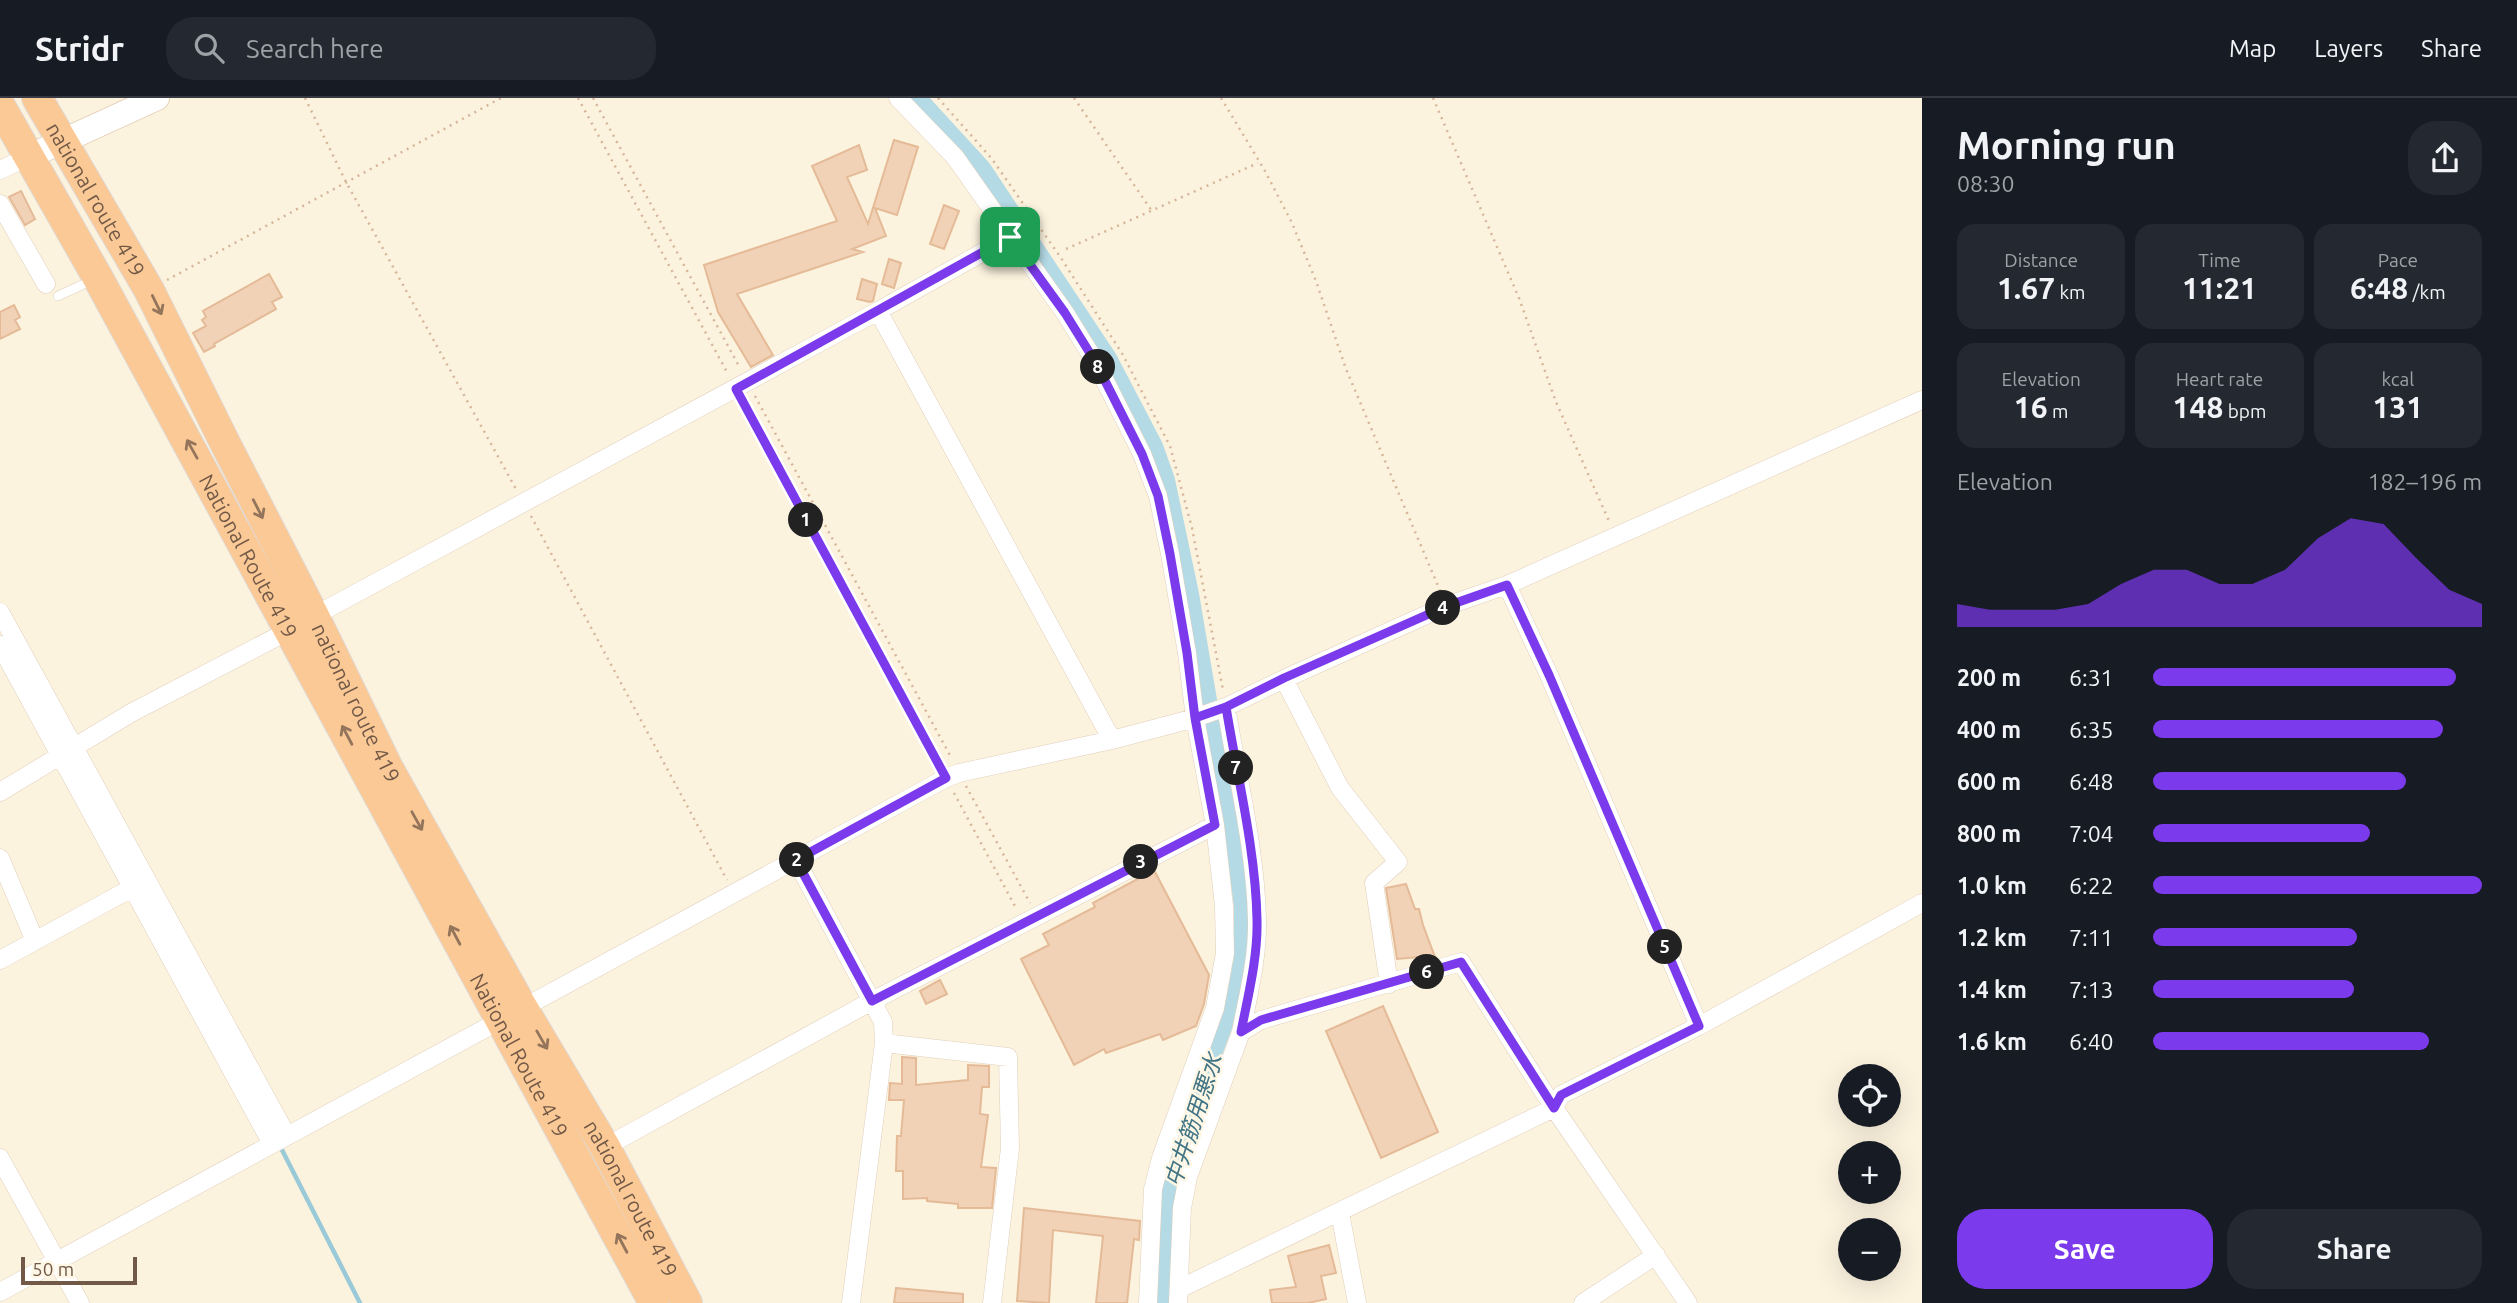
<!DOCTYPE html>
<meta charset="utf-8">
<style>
:root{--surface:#171b24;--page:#242831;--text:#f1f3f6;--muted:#9ea1a6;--line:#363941;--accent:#7c3aed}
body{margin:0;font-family:Ubuntu,"Noto Sans JP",sans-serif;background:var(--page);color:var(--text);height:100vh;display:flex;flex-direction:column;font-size:26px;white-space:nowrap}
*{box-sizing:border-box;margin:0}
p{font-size:23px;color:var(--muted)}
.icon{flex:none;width:38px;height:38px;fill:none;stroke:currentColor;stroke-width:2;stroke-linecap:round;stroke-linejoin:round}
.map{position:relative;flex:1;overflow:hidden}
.details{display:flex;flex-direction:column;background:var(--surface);width:595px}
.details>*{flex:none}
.controls{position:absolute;left:1838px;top:966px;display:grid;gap:14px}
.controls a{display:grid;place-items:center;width:63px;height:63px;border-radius:50%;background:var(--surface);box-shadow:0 7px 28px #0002;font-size:35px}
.scale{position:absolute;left:21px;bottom:18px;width:116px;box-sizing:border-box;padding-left:7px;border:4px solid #725947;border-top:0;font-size:19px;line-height:24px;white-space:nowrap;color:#725947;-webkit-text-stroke:5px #fff7e5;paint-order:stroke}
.pin{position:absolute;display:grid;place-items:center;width:60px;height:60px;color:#fff;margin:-30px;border-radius:14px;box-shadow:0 4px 10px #0006}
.km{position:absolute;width:35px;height:35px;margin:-18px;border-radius:50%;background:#222;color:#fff;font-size:19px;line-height:35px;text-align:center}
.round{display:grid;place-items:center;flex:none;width:74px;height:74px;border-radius:28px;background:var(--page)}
.head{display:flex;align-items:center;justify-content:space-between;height:119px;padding:0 35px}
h1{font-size:38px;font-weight:700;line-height:52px}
.figures{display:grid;grid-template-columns:repeat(3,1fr);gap:10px;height:119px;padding:7px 35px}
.figures div{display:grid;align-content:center;border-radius:18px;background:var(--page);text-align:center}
.figures b{font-size:30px;font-weight:700}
.figures small{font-size:19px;font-weight:400}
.figures p{font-size:19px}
.chart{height:196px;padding:14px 35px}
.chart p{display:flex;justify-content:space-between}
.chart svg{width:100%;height:126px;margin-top:7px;fill:var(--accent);opacity:.7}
.action{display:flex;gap:14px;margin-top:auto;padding:14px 35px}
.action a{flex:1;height:80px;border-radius:28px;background:var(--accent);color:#fff;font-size:28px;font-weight:700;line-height:80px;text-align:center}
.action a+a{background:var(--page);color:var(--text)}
ul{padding:0 35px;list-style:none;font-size:23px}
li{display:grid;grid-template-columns:112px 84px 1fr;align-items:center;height:52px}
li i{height:18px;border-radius:9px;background:var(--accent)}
header{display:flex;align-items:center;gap:42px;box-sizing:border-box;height:98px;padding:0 35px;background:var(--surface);border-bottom:2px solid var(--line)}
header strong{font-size:33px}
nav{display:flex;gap:38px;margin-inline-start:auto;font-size:24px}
.search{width:490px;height:63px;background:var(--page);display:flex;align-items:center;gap:18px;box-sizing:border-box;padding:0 24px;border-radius:28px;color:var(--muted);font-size:26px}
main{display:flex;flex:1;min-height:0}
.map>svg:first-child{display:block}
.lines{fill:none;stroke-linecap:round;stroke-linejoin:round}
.stream{stroke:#9ac9d7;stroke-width:4.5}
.canal{stroke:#b4dae5;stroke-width:16}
.building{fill:#f1d2b7;stroke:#e4ba97;stroke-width:2}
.service-casing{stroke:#e0cfbb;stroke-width:10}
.minor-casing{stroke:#e0cfbb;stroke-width:19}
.secondary-casing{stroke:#e5d1b9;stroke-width:26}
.trunk-casing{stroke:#e0dad7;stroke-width:32}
.path{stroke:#d6b69a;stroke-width:2.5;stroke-dasharray:2 5;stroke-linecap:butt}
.service{stroke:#fff;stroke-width:9}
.minor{stroke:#fff;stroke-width:18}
.secondary{stroke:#fff;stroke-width:24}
.trunk{stroke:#fac996;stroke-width:30}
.oneway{stroke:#94755b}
.route-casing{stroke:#fff;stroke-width:14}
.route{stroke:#7c3aed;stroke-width:9}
.labels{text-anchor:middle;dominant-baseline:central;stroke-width:5;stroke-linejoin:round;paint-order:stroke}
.street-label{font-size:21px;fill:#725947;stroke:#fff7e5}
.water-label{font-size:23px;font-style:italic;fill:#417586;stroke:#fff7e5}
</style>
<header>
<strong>Stridr</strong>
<div class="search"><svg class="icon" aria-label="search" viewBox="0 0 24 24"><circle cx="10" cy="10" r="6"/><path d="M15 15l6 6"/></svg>Search here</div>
<nav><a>Map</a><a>Layers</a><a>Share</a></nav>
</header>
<main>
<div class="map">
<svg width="1922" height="1205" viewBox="0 0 1922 1205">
<rect width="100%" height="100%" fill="#fcf3df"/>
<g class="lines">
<!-- stream -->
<path class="stream" d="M280 1048 360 1205"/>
<!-- canal -->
<path class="canal" d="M919 0 983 70 1109 260 1155 348 1167 382 1191 496 1236 761 1242 810V859L1234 902 1176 1059 1167 1099 1163 1205"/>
</g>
<!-- building -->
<path class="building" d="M894 42 918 49 897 117 875 110 886 138 852 151 863 154 737 196 773 257 751 269 718 214 704 167 837 123 812 68 859 47 867 72 847 79 868 126Z
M21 93 35 121 25 127 9 99Z
M944 107 959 113 944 151 930 146Z
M889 161 901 165 894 190 882 186Z
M269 176 282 199 272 204 276 211 214 246 215 248 204 254 193 235 206 228 202 222 206 219 203 213Z
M862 181 877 186 873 203 870 204 857 201Z
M14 207 20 219 15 222 20 231 0 241V214Z
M1154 772 1209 877 1204 906 1196 928 1163 942 1160 936 1106 955 1104 951 1074 967 1021 861 1049 847 1043 836 1095 809 1093 805Z
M1406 786 1415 811H1419L1423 827 1435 859 1421 864 1419 859 1397 861 1386 790Z
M940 882 947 896 926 906 920 893Z
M1383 908 1438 1034 1381 1060 1326 933Z
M902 959 916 960V987L968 982V967L989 968V989H982L980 1016 988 1017 981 1069 996 1070 992 1110H958V1106L927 1103V1100L903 1101V1073H896L897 1038H901L904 1002H889L890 985 902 986Z
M1024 1110 1140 1123 1139 1142 1134 1141 1127 1205H1096L1103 1138 1053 1132 1049 1205 1017 1203Z
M1329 1147 1336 1175 1321 1178 1326 1201 1308 1205H1272L1270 1192 1296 1189 1288 1158Z
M896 1190 963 1196V1205H894Z"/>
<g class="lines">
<!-- service casing -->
<g class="service-casing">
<path id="service" d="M58 198 95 181"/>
</g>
<!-- minor casing -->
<g class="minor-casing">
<path id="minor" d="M898 0 955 59 1065 215 1096 265 1142 356 1158 398 1170 456 1187 555 1195 620 1226 609 1284 581 1446 508 1507 487 1922 302
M0 72 28 59
M0 106 46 186
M1010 139 878 213 1112 642
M1507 487 1549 577 1699 928
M0 514 287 1038
M314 518 878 213
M0 547 272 1046
M1284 581 1340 690 1398 764 1374 785 1389 886
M1226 609C1237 676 1256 755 1257 822 1258 859 1248 898 1241 934
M0 694 131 615 290 532
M0 760 35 843
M796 762 883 924 884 945 851 1205
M0 862 141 785
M884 945 1008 959 1010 1050 992 1205
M605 1049 872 903 1215 727
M0 1060 80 1205
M1340 1115 1357 1205
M1179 1191 1554 1010 1561 997 1699 928 1922 805
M0 1194 946 680 959 675 1112 642 1195 620 1215 727 1224 808 1225 855 1215 910 1161 1060 1153 1091 1148 1205
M1178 1205 1182 1110 1188 1079 1241 934 1261 922 1461 864 1554 1010 1688 1205
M1583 1205 1656 1157"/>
</g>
<!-- secondary casing -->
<g class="secondary-casing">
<path id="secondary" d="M28 59 157 0"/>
</g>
<!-- trunk casing -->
<g class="trunk-casing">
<g id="trunk">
<path id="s1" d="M37 0 149 192 225 345 314 518 388 670 522 909 605 1049 687 1205"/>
<path id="s2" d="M0 8 98 180 654 1205"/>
</g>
</g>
<!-- path -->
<path class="path" d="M305 0 346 84 516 391
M578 0 728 276
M593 0 740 270
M938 0 992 61 1061 160 1123 257 1170 348 1192 430 1223 592
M1074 0 1152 113
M1221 0 1265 73 1292 125 1316 183 1346 271 1441 495
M1433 0 1519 200 1556 304 1609 423
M1066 151 1258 65
M167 182 501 0
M755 298 952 661
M742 304 939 667
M531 418 727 782
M966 688 1030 805
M954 695 1017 812"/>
<!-- service -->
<use href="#service" class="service"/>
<!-- minor -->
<use href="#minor" class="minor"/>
<!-- secondary -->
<use href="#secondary" class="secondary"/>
<!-- trunk -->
<use href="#trunk" class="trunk"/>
</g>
<!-- one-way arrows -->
<defs><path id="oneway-shaft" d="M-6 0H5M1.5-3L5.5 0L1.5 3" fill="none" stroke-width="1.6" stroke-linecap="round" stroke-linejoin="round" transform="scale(1.75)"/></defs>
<g class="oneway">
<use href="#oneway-shaft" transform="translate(157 207) rotate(64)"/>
<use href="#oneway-shaft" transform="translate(192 351) rotate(-119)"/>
<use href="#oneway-shaft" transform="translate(258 411) rotate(63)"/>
<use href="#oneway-shaft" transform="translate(347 637) rotate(-118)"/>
<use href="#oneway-shaft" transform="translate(417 723) rotate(61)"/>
<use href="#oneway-shaft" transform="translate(455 837) rotate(-118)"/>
<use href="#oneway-shaft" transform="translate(542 942) rotate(60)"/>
<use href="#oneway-shaft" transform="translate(622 1145) rotate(-118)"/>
</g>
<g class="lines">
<!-- route casing -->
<g class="route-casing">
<path id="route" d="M1010 139 736 291 946 680 796 762 872 903 1215 727 1195 620 1226 609 1284 580 1447 508 1507 487 1549 577 1699 928 1561 997 1554 1010 1461 864 1261 922 1241 934C1248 898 1258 859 1257 822 1256 754 1237 677 1226 609L1195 620 1187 555 1170 456 1158 398 1142 356 1096 265 1065 215 1010 139"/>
</g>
<!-- route -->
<use href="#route" class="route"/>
</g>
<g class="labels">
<!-- street labels -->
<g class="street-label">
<text stroke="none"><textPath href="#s1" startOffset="117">national route 419</textPath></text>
<text stroke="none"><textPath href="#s2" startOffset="514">National Route 419</textPath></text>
<text stroke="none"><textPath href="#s1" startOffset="684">national route 419</textPath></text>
<text stroke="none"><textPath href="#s2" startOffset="1082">National Route 419</textPath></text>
<text stroke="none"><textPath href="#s1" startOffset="1251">national route 419</textPath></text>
</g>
<!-- water labels -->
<g class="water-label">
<text transform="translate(1193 1022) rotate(-72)">中井筋用悪水</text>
</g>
</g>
</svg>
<div class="controls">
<a><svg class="icon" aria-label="locate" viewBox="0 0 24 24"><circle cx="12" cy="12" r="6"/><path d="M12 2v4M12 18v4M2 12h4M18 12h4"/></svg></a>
<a>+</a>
<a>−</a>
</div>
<div class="scale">50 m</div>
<div class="pin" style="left:1010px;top:139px;background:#1e9e55"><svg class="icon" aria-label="arrive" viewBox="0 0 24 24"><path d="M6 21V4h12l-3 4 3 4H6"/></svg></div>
<b class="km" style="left:806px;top:422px">1</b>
<b class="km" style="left:797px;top:762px">2</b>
<b class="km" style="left:1141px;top:764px">3</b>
<b class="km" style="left:1443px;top:510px">4</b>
<b class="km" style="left:1665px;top:849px">5</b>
<b class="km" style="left:1427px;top:874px">6</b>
<b class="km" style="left:1236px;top:670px">7</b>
<b class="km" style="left:1098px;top:269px">8</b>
</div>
<section class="details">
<div class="head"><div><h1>Morning run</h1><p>08:30</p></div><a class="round"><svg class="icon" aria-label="share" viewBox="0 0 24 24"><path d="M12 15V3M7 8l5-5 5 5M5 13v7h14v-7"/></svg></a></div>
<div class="figures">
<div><p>Distance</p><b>1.67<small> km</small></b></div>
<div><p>Time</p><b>11:21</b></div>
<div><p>Pace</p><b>6:48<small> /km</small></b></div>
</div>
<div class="figures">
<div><p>Elevation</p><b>16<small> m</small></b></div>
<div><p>Heart rate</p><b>148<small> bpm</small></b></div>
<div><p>kcal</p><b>131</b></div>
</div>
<div class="chart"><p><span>Elevation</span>182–196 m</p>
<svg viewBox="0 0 160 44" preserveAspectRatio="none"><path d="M0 44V36L10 38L20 38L30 38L40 36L50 29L60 24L70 24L80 29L90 29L100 24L110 13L120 6L130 8L140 20L150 31L160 36V44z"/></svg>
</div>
<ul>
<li><b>200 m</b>6:31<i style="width:92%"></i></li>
<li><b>400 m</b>6:35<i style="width:88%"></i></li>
<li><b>600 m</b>6:48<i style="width:77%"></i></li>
<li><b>800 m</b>7:04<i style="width:66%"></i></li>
<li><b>1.0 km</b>6:22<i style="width:100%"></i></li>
<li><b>1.2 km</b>7:11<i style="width:62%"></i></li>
<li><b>1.4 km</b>7:13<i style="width:61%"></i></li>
<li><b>1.6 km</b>6:40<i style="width:84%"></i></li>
</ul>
<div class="action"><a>Save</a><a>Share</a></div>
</section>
</main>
